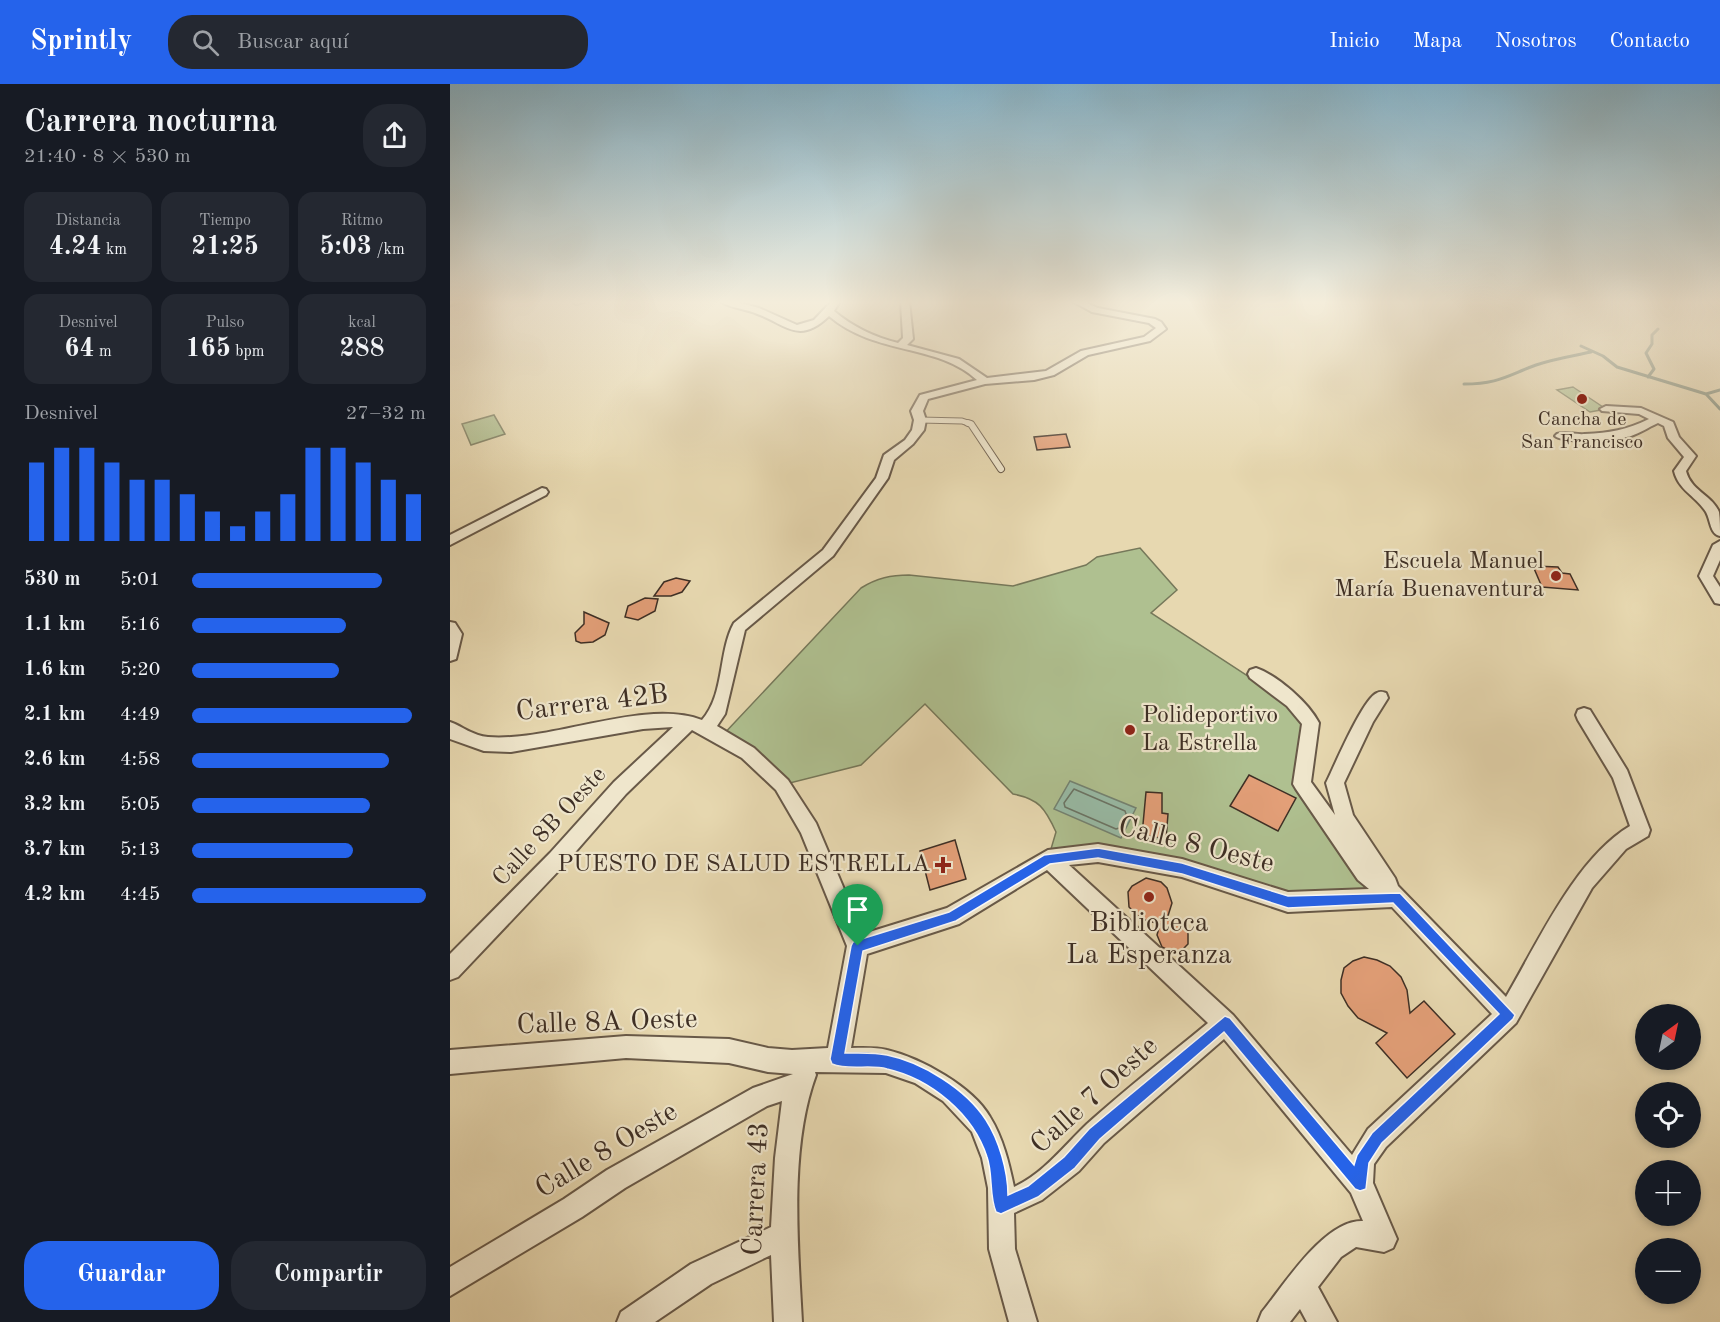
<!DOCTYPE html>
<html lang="es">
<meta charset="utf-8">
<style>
:root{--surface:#171b24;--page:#242831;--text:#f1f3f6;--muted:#9ea1a6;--accent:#2563eb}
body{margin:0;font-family:"Old Standard TT",serif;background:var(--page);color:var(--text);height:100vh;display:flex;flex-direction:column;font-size:22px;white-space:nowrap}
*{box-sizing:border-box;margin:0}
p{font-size:20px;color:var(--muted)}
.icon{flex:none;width:33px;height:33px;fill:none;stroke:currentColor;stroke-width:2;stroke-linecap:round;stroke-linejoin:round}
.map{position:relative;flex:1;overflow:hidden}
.details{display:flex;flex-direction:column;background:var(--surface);width:450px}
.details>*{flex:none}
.needle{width:39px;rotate:33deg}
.buttons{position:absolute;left:1185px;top:920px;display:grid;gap:12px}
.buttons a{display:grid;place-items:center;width:66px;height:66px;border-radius:50%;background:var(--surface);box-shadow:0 3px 9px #0003;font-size:30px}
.pin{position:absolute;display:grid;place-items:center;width:51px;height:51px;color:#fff;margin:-62px -26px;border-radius:50% 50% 50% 0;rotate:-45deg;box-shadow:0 0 6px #0007}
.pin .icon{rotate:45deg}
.round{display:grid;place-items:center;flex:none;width:63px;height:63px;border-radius:24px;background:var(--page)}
.head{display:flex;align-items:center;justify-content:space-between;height:102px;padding:0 24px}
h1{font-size:33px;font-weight:700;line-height:45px}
.metrics{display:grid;grid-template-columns:repeat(3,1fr);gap:9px;height:102px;padding:6px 24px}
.metrics div{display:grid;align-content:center;border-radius:15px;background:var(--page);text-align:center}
.metrics b{font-size:26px;font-weight:700}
.metrics small{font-size:16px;font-weight:400}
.metrics p{font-size:16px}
.chart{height:168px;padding:12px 24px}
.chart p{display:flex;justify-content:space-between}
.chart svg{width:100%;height:108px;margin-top:6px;stroke:var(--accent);stroke-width:6}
.button{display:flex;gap:12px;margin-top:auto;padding:12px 24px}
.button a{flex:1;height:69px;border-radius:24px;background:var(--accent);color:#fff;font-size:24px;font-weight:700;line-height:69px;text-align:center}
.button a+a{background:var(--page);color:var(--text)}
ul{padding:0 24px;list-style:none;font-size:20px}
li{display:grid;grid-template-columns:96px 72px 1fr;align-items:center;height:45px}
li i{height:15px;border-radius:8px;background:var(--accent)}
header{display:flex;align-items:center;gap:36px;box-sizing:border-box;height:84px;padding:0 30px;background:var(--accent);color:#fff}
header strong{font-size:28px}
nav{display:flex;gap:33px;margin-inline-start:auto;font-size:21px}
.search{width:420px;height:54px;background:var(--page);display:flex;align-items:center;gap:15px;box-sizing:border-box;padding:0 21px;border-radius:24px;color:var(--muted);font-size:22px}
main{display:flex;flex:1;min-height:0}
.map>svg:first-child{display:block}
.green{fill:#afc090;stroke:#76785a;stroke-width:1.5}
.water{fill:#98bba6;stroke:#748372;stroke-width:1.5}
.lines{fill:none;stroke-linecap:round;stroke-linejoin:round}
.shore{stroke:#6b7566;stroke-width:1.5}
.stream{stroke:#748372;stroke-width:3}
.building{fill:#e39f78;stroke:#3e2f25;stroke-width:1.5}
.lane-far1-casing{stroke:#685948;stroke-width:7}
.lane-casing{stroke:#685948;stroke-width:8}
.street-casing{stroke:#685948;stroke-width:4}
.lane-far1{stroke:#efe6cc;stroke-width:5}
.lane{stroke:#efe6cc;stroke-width:6}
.street{fill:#efe6cc;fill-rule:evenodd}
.route{fill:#2563eb;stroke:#fff;stroke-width:1.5;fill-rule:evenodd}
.poi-dot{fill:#8f2418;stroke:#efe6cc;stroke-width:2}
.labels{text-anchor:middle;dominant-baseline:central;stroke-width:4.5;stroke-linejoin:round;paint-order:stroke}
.far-poi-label{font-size:20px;fill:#3e2f25;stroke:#efe6cc}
.poi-label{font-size:24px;fill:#3e2f25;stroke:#efe6cc;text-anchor:end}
.street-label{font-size:24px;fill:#3e2f25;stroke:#efe6cc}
.near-street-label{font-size:28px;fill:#3e2f25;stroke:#efe6cc}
.near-poi-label{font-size:28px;fill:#3e2f25;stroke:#efe6cc}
</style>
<header>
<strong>Sprintly</strong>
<div class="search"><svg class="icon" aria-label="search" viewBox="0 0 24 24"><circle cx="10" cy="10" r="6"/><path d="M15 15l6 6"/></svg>Buscar aquí</div>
<nav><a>Inicio</a><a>Mapa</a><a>Nosotros</a><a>Contacto</a></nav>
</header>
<main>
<section class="details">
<div class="head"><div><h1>Carrera nocturna</h1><p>21:40 · 8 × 530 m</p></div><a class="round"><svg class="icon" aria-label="share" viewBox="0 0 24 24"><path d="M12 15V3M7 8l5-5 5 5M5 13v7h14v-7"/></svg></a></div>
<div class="metrics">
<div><p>Distancia</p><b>4.24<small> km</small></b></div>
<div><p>Tiempo</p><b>21:25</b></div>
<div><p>Ritmo</p><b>5:03<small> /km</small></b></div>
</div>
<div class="metrics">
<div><p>Desnivel</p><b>64<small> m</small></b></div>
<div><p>Pulso</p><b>165<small> bpm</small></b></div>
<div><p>kcal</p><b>288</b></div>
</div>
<div class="chart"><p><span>Desnivel</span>27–32 m</p>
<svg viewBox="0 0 160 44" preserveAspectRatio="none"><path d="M5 44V12M15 44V6M25 44V6M35 44V12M45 44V19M55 44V19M65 44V25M75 44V32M85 44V38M95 44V32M105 44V25M115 44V6M125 44V6M135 44V12M145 44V19M155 44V25"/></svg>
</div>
<ul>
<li><b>530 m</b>5:01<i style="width:81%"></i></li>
<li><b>1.1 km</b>5:16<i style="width:66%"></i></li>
<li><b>1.6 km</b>5:20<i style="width:63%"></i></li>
<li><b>2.1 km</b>4:49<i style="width:94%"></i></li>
<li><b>2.6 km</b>4:58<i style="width:84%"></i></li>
<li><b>3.2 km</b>5:05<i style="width:76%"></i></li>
<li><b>3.7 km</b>5:13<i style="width:69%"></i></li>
<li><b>4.2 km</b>4:45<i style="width:100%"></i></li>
</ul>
<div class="button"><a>Guardar</a><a>Compartir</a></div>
</section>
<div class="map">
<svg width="1270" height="1238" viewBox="0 0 1270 1238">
<rect width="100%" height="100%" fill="#e7d8b0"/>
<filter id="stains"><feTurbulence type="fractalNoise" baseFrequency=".00333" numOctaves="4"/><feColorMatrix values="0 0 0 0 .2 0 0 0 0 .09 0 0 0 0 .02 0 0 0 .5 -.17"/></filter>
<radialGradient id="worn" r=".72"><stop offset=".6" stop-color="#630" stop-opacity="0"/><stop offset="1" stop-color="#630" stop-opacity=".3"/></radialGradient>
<!-- green -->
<path class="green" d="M1123 303 1156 325 1140 328 1107 306Z
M44 331 55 350 21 361 12 340Z
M690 464 727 506 701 529 801 594 861 639 852 700 946 813 838 818 648 769 598 775 606 748C595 724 589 715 563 710L475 620 411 681 332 701 271 653 411 504C427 494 441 491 459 491L563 502 636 481 647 473Z"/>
<!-- water -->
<path class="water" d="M620 697 686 724 671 754 604 725Z"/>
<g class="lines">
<!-- shore -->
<path class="shore" d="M624 705 675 727 676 730 669 744 666 745 615 723 614 719Z"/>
<!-- stream -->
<path class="stream" d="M0 222 17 217
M1131 262 1153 272 1167 283 1256 310 1270 325
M1198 293 1204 285 1196 269 1202 260V251L1208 245
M1014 300C1048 300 1056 292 1086 281 1103 275 1123 272 1141 268
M1256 310 1270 306"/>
</g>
<!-- building -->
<path class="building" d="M616 350 620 363 587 366 584 353Z
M1083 482 1108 483 1112 489 1120 490 1128 506 1092 503Z
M226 494 240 497 232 508 221 512H204L214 498Z
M195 514 208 515 205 527 188 536 175 533 178 522Z
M134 528 159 539 155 551 143 558 131 559 126 557 125 549 134 540Z
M799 691 846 714 828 747 780 722Z
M696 708 712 709V729L718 730 716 755 692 751Z
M505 756 516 795 480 806 470 767Z
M696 794 711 798 717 804 722 819 717 835 730 838 738 847V860L730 868 724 869 712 863 707 851 710 840 691 835 679 823 678 808 682 802Z
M914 873 927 876 940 882 951 893 957 906 960 929 974 917 1005 950 957 994 926 959 937 949 908 934 898 922 891 909V896L894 884 903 877Z"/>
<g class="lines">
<!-- lane-far1 casing -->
<g class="lane-far1-casing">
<path id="lane-far1" d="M470 336 512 337 521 340"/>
</g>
<!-- lane casing -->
<g class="lane-casing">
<path id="lane" d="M518 339 521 340 551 385"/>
</g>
<!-- street casing -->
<g class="street-casing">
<path id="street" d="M122 217H137L126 220Z
M270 217H283L309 224 347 241 364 236 382 217H390L384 227C403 243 424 253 448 259L453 254 451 217H459L463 255 457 261 509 275 537 294 596 287 631 267 694 253 706 244 699 239 642 228 622 217H632L648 224 705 235 711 238 716 245 700 257 638 271 604 291 584 296 535 300 478 315 473 327 476 336 474 346 463 360 444 376 438 394 383 472 295 546 275 630 267 642 304 664 338 696 366 739 413 850 497 824 598 766 648 760 732 775 838 808 919 805 908 796 846 705 843 700 852 640 837 622 800 594 798 590 800 586 806 584C827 591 859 619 869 639L861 698 885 731 876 699C884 683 913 614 927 609 931 607 932 608 936 609L938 614 923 638 894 699 903 731 945 794 948 802 1056 913C1088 858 1126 774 1180 742L1163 694 1128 636 1126 631 1128 626 1134 624 1140 626 1177 686 1200 746 1198 752 1176 765 1142 804 1066 939 936 1063 924 1080 923 1099 947 1155 943 1164 934 1168 906 1163 891 1173 868 1203 887 1238H857L850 1225 840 1238H808L812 1228C834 1201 875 1135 913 1137L901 1109 774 955 654 1059 629 1087 592 1116 564 1129 565 1165 587 1238H559L539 1165 538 1104 532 1074 522 1048 493 1017 465 999 436 989 365 988 366 991C339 1064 348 1161 352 1238H324L321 1171 261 1200 205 1238H167L171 1228 241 1180 321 1143 325 1074 332 1017 317 1022 175 1104 132 1133 0 1212V1183L114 1115 157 1086 303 1004 343 990 318 988 279 979 176 974 0 990V966L176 952 279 955 318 964 342 966 378 964 397 862 351 749 326 706 292 674 242 646 176 710 114 781 8 893 0 896V870L100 769 164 698 223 643 193 645 61 668 34 667 0 655V638C12 642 23 652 38 653 104 658 193 614 252 636 275 610 268 568 284 539L373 466 426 394 434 371 455 356 462 346 464 336 461 327 470 311 527 296C487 259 426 272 379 232 348 262 335 239 305 229 295 225 277 223 270 217ZM648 778 732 793 838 828 942 823 1042 930 918 1045 902 1071 783 931 619 781ZM597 786 758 939C718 972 676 1005 637 1040 613 1063 594 1089 564 1103 559 1079 553 1054 540 1033 523 1003 471 974 437 966 426 963 412 964 401 964L417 870 509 840Z
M1156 322 1191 324 1223 338 1229 353 1246 372 1236 387C1241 407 1262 411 1269 428 1270 435 1270 445 1270 452 1260 450 1261 437 1256 428 1246 412 1229 407 1224 387L1234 373 1218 354 1214 342 1208 339C1199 343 1190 349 1181 352 1168 356 1115 360 1105 352L1107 350C1117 347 1125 351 1135 350 1159 349 1177 346 1199 335L1189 330 1152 327 1150 325Z
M92 404 96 405 98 408 96 411 0 461V451Z
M1270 457V476L1263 492 1270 503V520L1265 519 1249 492 1263 461Z
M0 538 5 539 12 550 6 575 0 577Z"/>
</g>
<!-- lane-far1 -->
<use href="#lane-far1" class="lane-far1"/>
<!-- lane -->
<use href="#lane" class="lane"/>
<!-- street -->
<use href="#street" class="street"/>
</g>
<!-- sky -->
<linearGradient id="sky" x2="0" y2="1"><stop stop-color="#88b7ce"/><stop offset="0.56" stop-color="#f4eddb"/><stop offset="1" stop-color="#f4eddb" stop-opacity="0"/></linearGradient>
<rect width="1270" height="390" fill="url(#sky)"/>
<!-- route -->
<path class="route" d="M648 764 732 779 838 812 950 809 1065 931 1063 935 932 1059 919 1079 916 1105 910 1107 905 1105 774 948 650 1055 625 1084 588 1113 551 1130 546 1128C539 1112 543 1090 537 1073 523 1030 481 995 437 985 420 980 399 987 382 980L380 975 401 862 403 858 408 856 499 828 594 771ZM648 774 732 790 838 824 943 819 1049 930 922 1049 907 1071 904 1081 780 934 775 932 639 1045 614 1073 578 1102 558 1111C558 1087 549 1056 536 1036 516 1005 472 978 437 971 424 968 408 969 395 969L413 867 506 837 600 780Z"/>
<!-- markers -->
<g class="poi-dot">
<circle cx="1132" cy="315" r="6"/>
<circle cx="1106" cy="492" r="6"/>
<circle cx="680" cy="646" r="6"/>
<path d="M490 772h6v6h6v6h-6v6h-6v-6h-6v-6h6z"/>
<circle cx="699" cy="813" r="6"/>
</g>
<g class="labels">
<!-- far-poi labels -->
<g class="far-poi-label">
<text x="1132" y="336">Cancha de<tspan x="1132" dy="23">San Francisco</tspan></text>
</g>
<!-- poi labels -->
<g class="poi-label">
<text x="1094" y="478">Escuela Manuel<tspan x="1094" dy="28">María Buenaventura</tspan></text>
<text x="692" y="632" text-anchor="start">Polideportivo<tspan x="692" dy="28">La Estrella</tspan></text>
<text x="480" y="781">PUESTO DE SALUD ESTRELLA</text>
</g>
<!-- street labels -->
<g class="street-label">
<text transform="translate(100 743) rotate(-47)">Calle 8B Oeste</text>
</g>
<!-- near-street labels -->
<g class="near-street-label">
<text transform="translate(142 620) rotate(-7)">Carrera 42B</text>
<text transform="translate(746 762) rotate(14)">Calle 8 Oeste</text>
<text transform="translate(157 939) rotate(-2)">Calle 8A Oeste</text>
<text transform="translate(645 1012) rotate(-42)">Calle 7 Oeste</text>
<text transform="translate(157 1067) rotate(-31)">Calle 8 Oeste</text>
<text transform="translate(307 1105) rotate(-87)">Carrera 43</text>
</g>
<!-- near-poi labels -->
<g class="near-poi-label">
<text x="699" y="840">Biblioteca<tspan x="699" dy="32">La Esperanza</tspan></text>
</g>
</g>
<rect width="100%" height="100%" filter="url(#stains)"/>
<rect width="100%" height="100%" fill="url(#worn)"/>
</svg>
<div class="buttons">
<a><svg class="needle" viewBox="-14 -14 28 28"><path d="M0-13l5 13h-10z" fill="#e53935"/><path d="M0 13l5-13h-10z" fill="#9ea1a6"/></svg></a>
<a><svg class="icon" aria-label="locate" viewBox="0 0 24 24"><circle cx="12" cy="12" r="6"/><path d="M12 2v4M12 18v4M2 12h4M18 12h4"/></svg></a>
<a>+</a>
<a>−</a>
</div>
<div class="pin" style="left:408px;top:862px;background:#1e9e55"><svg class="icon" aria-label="arrive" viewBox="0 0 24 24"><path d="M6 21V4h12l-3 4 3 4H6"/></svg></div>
</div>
</main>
